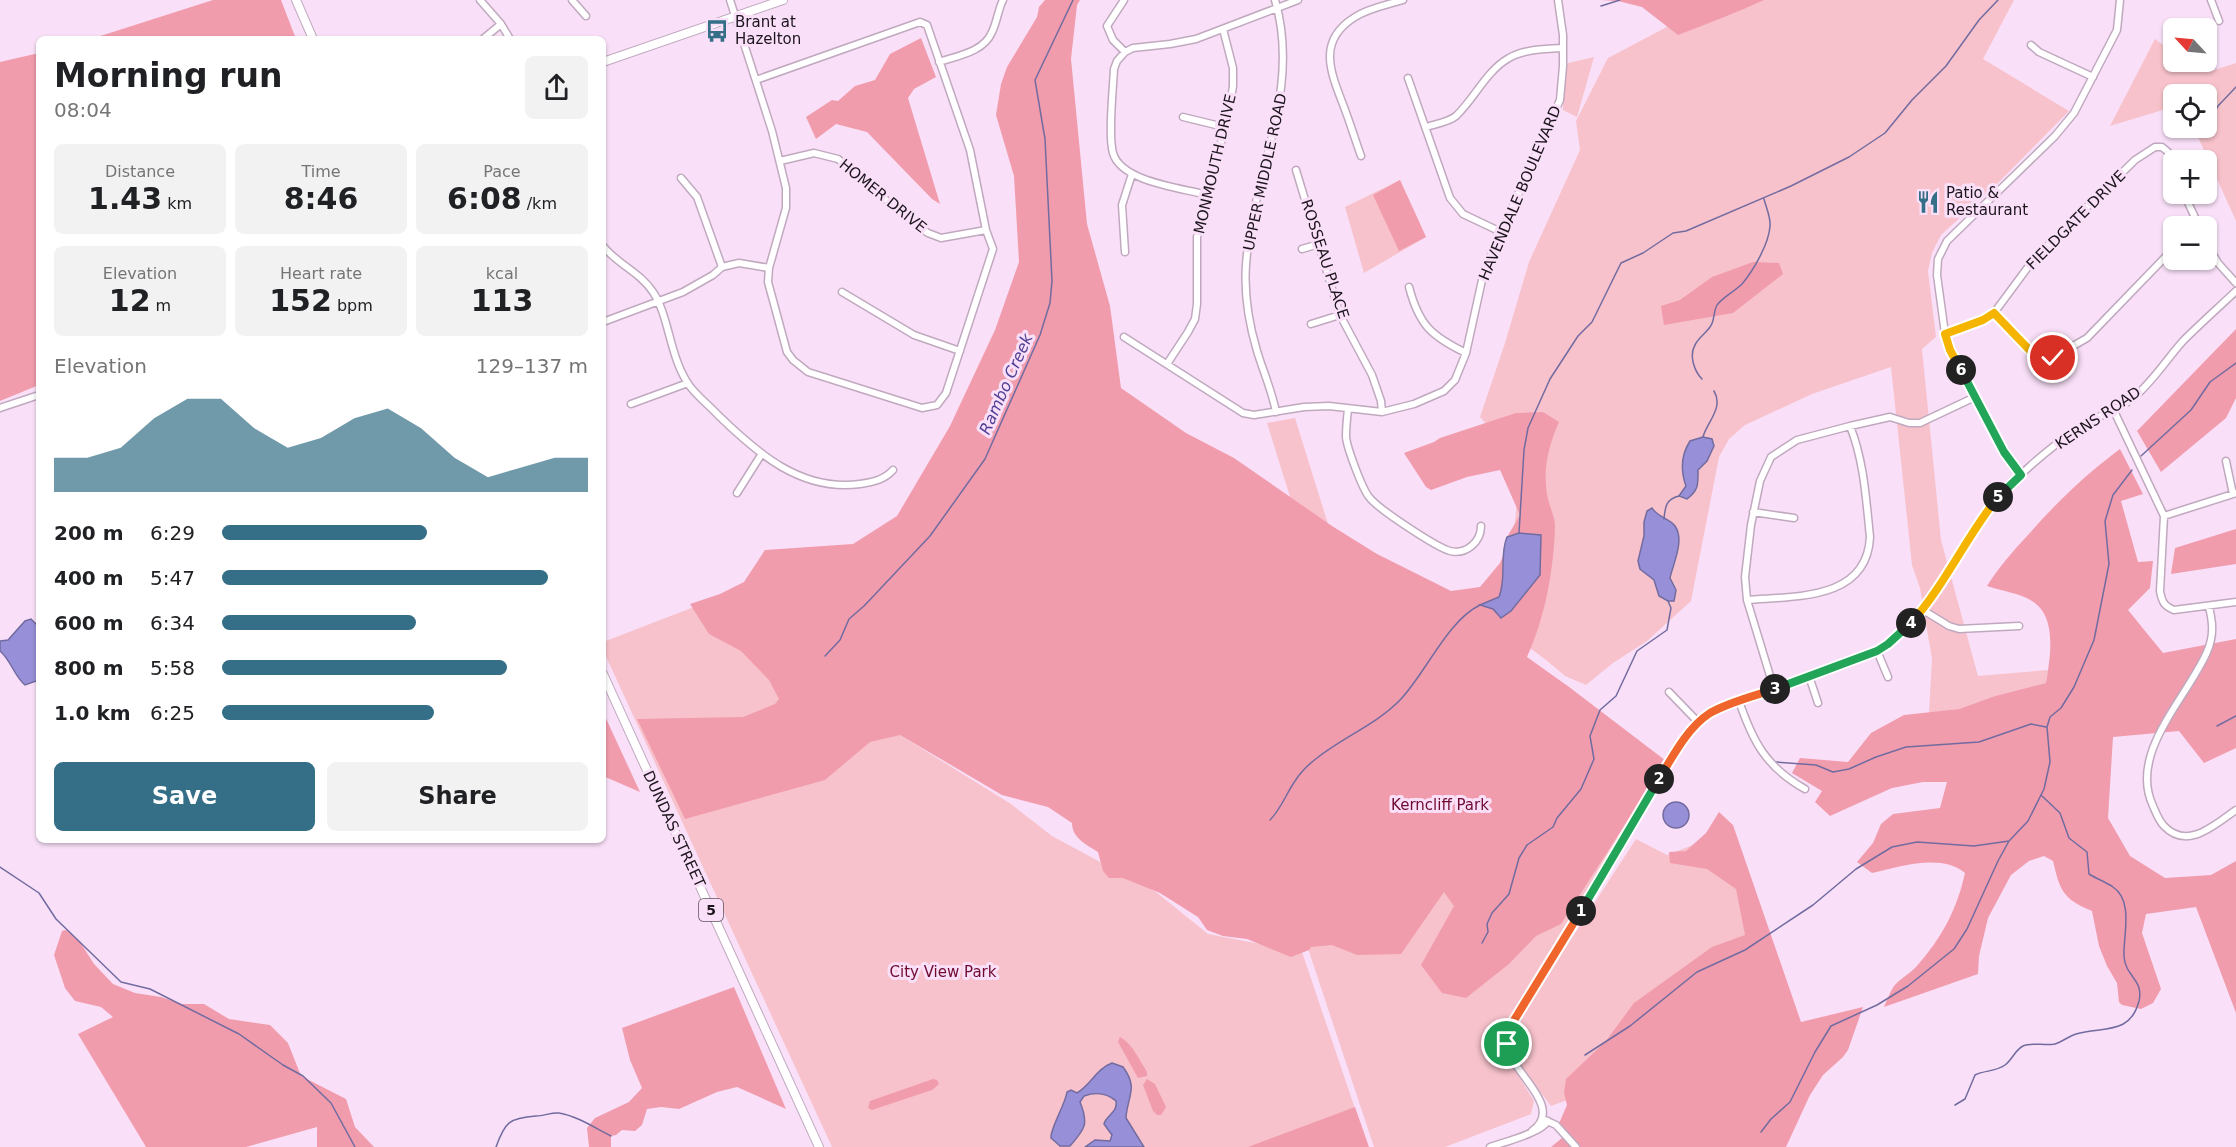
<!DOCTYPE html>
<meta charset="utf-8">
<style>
:root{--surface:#fff;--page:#f2f2f2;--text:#202124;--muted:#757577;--accent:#346e87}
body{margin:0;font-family:"DejaVu Sans",sans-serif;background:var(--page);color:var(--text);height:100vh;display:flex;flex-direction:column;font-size:22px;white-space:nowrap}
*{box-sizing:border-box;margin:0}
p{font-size:20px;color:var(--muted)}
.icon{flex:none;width:33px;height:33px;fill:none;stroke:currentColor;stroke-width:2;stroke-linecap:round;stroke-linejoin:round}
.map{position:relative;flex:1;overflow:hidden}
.drawer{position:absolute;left:36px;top:36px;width:570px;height:807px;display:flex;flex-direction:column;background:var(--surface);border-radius:9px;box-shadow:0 2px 4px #0004}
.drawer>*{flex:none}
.needle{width:39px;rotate:296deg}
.controls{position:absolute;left:2163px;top:18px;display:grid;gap:12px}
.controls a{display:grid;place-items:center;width:54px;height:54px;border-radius:9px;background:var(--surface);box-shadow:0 2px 4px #0004;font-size:30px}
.pin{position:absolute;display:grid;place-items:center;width:51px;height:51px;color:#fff;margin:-26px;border:3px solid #fff;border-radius:50%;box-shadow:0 2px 6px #0007}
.km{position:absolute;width:30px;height:30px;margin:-15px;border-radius:50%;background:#222;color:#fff;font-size:16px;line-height:30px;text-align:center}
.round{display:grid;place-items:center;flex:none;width:63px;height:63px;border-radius:9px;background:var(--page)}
.head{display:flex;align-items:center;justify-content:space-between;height:102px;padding:0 18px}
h1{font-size:33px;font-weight:700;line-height:45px}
.stats{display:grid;grid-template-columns:repeat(3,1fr);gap:9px;height:102px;padding:6px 18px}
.stats div{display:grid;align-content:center;border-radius:9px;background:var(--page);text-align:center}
.stats b{font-size:30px;font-weight:700}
.stats small{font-size:16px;font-weight:400}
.stats p{font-size:16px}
.chart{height:168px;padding:12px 18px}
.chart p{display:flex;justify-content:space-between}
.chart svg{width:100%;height:108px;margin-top:6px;fill:var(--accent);opacity:.7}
.action{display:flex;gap:12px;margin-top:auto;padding:12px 18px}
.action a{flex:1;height:69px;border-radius:9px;background:var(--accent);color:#fff;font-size:24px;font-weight:700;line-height:69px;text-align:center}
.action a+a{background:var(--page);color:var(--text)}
ul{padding:0 18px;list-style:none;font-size:20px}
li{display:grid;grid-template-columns:96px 72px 1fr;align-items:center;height:45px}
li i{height:15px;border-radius:8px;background:var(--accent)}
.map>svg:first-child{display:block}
.green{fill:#f7c2cb}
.forest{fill:#f19cad}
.water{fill:#9790d8;stroke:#726ba0;stroke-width:1.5}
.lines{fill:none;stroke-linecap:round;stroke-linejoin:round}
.stream{stroke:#726ba0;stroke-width:1.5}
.minor-casing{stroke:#c0a9bf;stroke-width:9}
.major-casing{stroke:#c0a9bf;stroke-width:10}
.minor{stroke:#fff;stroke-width:6}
.major{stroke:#fff;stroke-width:8}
.split-1-casing{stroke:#fff;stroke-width:12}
.split-2-casing{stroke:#fff;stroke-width:12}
.split-3-casing{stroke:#fff;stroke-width:12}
.split-4-casing{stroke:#fff;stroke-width:12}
.split-5-casing{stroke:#fff;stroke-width:12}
.split-6-casing{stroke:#fff;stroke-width:12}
.split-7-casing{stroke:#fff;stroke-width:12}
.split-1{stroke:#f0652b;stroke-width:8}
.split-2{stroke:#22a559;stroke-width:8}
.split-3{stroke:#f0652b;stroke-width:8}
.split-4{stroke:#22a559;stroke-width:8}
.split-5{stroke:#f5b400;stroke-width:8}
.split-6{stroke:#22a559;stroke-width:8}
.split-7{stroke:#f5b400;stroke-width:8}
.labels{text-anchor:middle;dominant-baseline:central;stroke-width:6;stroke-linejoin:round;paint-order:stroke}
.shield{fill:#f9e0f8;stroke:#5f525f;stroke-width:1.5}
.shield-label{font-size:14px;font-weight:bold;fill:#1d151d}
.poi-label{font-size:15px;fill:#1d151d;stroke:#f9e0f8;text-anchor:start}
.street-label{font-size:15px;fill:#1d151d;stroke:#f9e0f8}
.park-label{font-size:15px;fill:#6f0930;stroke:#f9e0f8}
.water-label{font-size:16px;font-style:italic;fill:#504196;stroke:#f9e0f8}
</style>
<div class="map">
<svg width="2236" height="1147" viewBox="0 0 2236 1147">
<rect width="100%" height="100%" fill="#f9e0f8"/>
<!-- green -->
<path class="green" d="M1718 0H2014L1983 59 2069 111 1996 185 1941 235 1932 253 1928 271 1936 337 1922 349 1941 540 1978 676 2048 670 2046 683 1995 696 1959 709 1929 713 1932 659 1920 588 1912 565 1891 367 1812 394 1745 425 1729 439 1719 457 1691 601 1647 641 1613 663 1586 685 1565 676 1546 660 1493 621 1509 579 1521 463 1480 417 1505 343 1529 262 1580 150 1576 121 1608 58Z
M2155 39 2173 52 2174 62H2186L2208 72 2236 63V221L2194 128H2206V94H2174L2173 112 2166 109 2110 126Z
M1594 57 1577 117 1563 110 1564 64Z
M1400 180 1426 237 1364 273 1345 207Z
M1295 418 1328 524 1569 687 1666 761 1506 1027 1503 1041 1504 1052 1534 1101 1531 1114 1445 1147H1374L1234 726 1291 500 1267 423Z
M694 607 1011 804 1052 836 1156 892 1208 934 1302 952 1368 1147H832L603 650V642Z
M1716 836 1792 1017 1551 1106C1533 1081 1501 1053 1518 1021L1636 839 1667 855Z"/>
<!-- forest -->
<path class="forest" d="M213 0H281L296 39H91Z
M1045 0H1080L1077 5 1071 59 1087 224 1110 306 1121 388 1186 433 1234 458 1332 526 1377 554 1451 591 1480 587 1500 563 1504 554 1503 588 1499 597 1481 605 1493 609 1501 617 1519 533 1507 537 1520 515 1500 470 1467 477 1431 490 1426 487 1404 453 1434 442 1440 438 1516 413 1543 412 1559 422C1548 447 1542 472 1548 499 1550 508 1555 517 1555 526 1554 569 1545 618 1527 657L1569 687 1666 761 1561 924 1536 936 1509 964 1466 998 1442 993 1421 965 1454 906 1444 892 1401 954 1357 955 1332 945 1311 947 1309 950 1291 957 1247 939 1223 936 1207 930 1198 917 1160 893 1123 878H1109L1103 871 1098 852C1087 845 1072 838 1072 823L1048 807 1002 795 900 735 870 742 825 780 685 819 637 719 743 717 775 704 779 699 769 680 741 651 709 634 690 604 720 594 744 582 765 550 853 544 897 516 950 426 995 330 1019 262 1014 176 996 115 1001 84 1007 67 1037 17 1039 7Z
M1600 0H1764C1735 13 1707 24 1678 35L1642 7 1618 1Z
M921 38 936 77 914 89 908 98 940 204 932 199 867 132 836 124 816 139 806 117 832 100 838 101 855 86 875 80 890 54Z
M39 53V385L0 401V62Z
M1400 180 1426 237 1399 251 1373 195Z
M1753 262 1779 263 1783 274 1733 313 1664 325 1661 306 1680 300 1712 277Z
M2236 329V398L2226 418 2161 472 2137 431Z
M2120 449 2143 494 2121 501 2138 562 2153 561 2150 588 2128 610 2163 653 2236 639V748L2204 763 2179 731 2113 737 2108 818 2130 856 2165 878 2211 875 2236 861V1013L2196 907 2146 914 2142 933 2161 989 2153 1003 2141 1009 2122 1005 2119 1002 2117 983 2107 966 2099 946 2092 911C2063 899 2060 891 2053 861L2044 856 2029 861 2011 875 1988 918 1979 956 1978 974 1884 1007C1887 1000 1890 992 1894 986 1900 979 1909 974 1916 967 1941 939 1957 910 1965 873 1941 853 1900 867 1872 873L1857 862 1873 843 1881 824 1893 814 1940 808 1947 782H1923L1892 788 1830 816 1815 802 1822 791 1792 773 1800 758 1848 762 1871 733 1904 715 1959 709 1995 696 2046 683C2050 658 2058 617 2032 601 2020 593 2001 591 1987 586 1999 567 2013 551 2028 535 2056 503 2086 474 2120 449Z
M2236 529V564L2171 574 2175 548Z
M603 712 640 792 603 776Z
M1719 812 1733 825 1801 1022 1863 1007 1848 1050 1843 1057 1823 1075 1810 1095 1786 1147H1551L1562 1138 1557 1128 1567 1105 1564 1093 1566 1079 1606 1041 1634 1003 1712 947 1745 935 1736 889 1707 869 1670 863 1669 852 1686 851 1706 833Z
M66 930 80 942 94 964 113 984 135 993 161 997 182 1004H204L229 1019 270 1025 288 1043 301 1076 346 1099 355 1127 374 1147H317V1127L246 1147H146L78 1034 113 1017 101 1007 75 1001 65 988 54 955 62 931Z
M734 987 786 1109 737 1087 717 1092 679 1109 661 1107 647 1109 642 1125 635 1131 622 1130 616 1135 611 1136V1147H589L587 1128 595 1118 629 1102 642 1088 630 1060 622 1028Z
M1120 1037C1132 1043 1140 1061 1147 1072V1076L1138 1078 1118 1042Z
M933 1079 937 1080 939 1084 932 1090 872 1110 868 1108 870 1101Z
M1147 1079 1155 1084 1166 1107 1161 1115H1157L1153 1111 1143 1085Z
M1355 1107 1369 1147H1248Z"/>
<!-- water -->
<path class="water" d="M1703 437 1712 439 1714 446 1707 461 1698 470C1698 484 1699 490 1687 499L1679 496 1686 486C1680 469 1681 455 1690 441Z
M1652 508C1657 517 1669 518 1675 526 1685 540 1673 564 1670 578L1676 590 1674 601H1668L1659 596 1654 580 1640 569 1638 561 1644 536V522L1647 511Z
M1519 533 1541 535 1540 575 1511 611 1501 618 1493 609 1480 605 1499 597C1507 577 1499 556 1507 537Z
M31 619 39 627V680L25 685C14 676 11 660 0 651V641L8 640 25 621Z
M1663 815a13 13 0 1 1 26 0a13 13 0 1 1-26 0Z
M1112 1063 1123 1067C1139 1088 1127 1097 1126 1118L1144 1147H1085L1095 1140 1110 1141 1112 1135 1104 1124C1106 1115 1118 1113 1116 1101 1107 1093 1095 1092 1084 1096L1080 1102C1089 1124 1085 1129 1070 1146H1060L1051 1138C1050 1129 1065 1105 1067 1092L1071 1090 1077 1093C1091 1085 1096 1069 1112 1063Z"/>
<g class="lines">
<!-- stream -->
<path class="stream" d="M1601 6 1620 0
M2211 119 2218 106 2236 87
M1702 379C1694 371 1689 355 1695 345 1698 338 1706 333 1710 327 1715 321 1713 312 1717 305 1724 296 1734 292 1742 284 1753 271 1769 244 1770 226 1771 218 1766 207 1764 199
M1703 437C1707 422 1724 408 1714 391
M2141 456 2191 410 2210 382 2236 363
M1664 519C1665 507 1666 499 1679 496
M1519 533 1524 450 1528 428 1550 379 1578 336 1592 322 1621 263 1643 253 1673 233 1686 231 1791 186 1849 157 1885 133 1912 100 1946 66 1979 20 1998 0
M825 656 840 640 849 619 864 606 930 536 985 459 1040 335 1050 303 1052 281 1045 139 1035 80 1073 0
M2217 726 2236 716
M1776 762 1816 765 1833 772 1849 769 1876 757 1906 747 1979 742 2031 724 2046 727
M1270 820C1281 809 1286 794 1295 781 1300 773 1309 764 1317 758 1343 737 1377 724 1400 700 1426 673 1447 621 1480 605
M0 867 39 893 56 919 121 982 150 989 239 1034 283 1065 303 1076 331 1103 355 1147
M1482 943 1488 932 1487 924 1492 913 1509 894 1519 858 1527 845 1553 827 1557 818 1581 789 1594 759 1590 736 1600 710 1616 696 1637 651 1667 630 1671 608 1668 601
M1585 1055 1630 1026 1697 972 1745 950 1813 905 1856 869 1892 847 1917 842 1974 846 2009 841
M1955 1105 1965 1099 1975 1075C1985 1070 1995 1072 2005 1065 2012 1060 2015 1050 2023 1046 2032 1042 2045 1046 2055 1044 2062 1042 2069 1036 2076 1034 2102 1026 2130 1036 2139 1001 2144 979 2125 977 2124 956 2123 936 2134 901 2113 887 2106 882 2097 879 2089 874L2087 852 2069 838 2060 813 2042 796
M1761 1132 1771 1119 1790 1102 1815 1052 1831 1026 1877 1005 1908 986 1954 949 1967 929 1998 861 2009 841 2028 821 2044 789 2050 762 2047 727 2050 717 2061 708 2074 687 2094 640 2109 564 2105 521 2113 495 2132 470
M496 1147C505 1122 509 1118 536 1116 544 1116 552 1112 559 1113 577 1116 595 1128 611 1136"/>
<!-- minor casing -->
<g class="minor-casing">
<path id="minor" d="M480 0 501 24 510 39
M572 0 586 16
M730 0 772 131 786 188V208L769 268 768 282 787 352 793 360 808 372 922 408 937 405 946 393 993 249 986 230 970 150 927 25 920 22 756 80
M1124 0 1107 26 1113 40 1125 52
M1275 0C1302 91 1252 175 1246 265 1244 293 1249 324 1257 351 1263 371 1272 391 1276 412
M2211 0 2219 21
M483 39 501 24
M2031 45 2039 52 2093 77
M939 62C957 56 984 52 992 32 997 22 998 10 1003 0
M1408 78 1450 198 1463 214 1501 232
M1183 117 1224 127
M1426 127C1435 124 1449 122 1456 116 1475 98 1486 71 1509 58 1524 49 1546 49 1563 48
M1361 156C1355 139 1350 123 1344 107 1331 73 1316 41 1355 17 1369 8 1387 5 1403 0
M780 161 814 153 838 159 912 222 928 233 941 238 986 230
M1296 170 1340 315 1372 375 1381 401 1382 412
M681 178 697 197 722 267
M2184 194 2199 226
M1207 195C1182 188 1121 182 1113 153 1108 136 1113 89 1114 69L1117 61 1125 52 1133 48 1170 44 1196 39 1298 0
M2206 242 2218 263 2236 283
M603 246C617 264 641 273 653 292 669 316 669 353 687 382 694 394 708 404 718 415 757 453 801 492 860 484 873 482 884 480 893 470
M1302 249 1319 244
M1125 252 1122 205 1132 174
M1409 287C1419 325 1431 336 1466 353
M842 292 914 335 960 351
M1994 313 2036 357 2041 361H2047L2087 338 2174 248
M603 322 683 292 713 275 722 267 739 263 769 268
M1311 324 1340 315
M1945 334 1983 320 1994 313 2034 259 2135 160 2155 147H2162L2168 152 2174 171
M1124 337 1243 413 1254 415 1304 407 1329 406 1382 412 1414 404 1444 391 1455 380 1466 353 1484 271 1560 100 1563 66V35L1558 0
M1167 364 1188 332 1195 319 1197 304V237L1229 111 1233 86V68L1223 29
M631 404 688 383
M0 408 39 395
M1348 409C1347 418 1346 428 1346 437 1347 448 1362 488 1369 497 1378 509 1436 547 1450 551 1466 555 1481 542 1481 526
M2114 411 2164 516 2160 591C2162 602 2164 606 2174 610L2236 602
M2226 461 2233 494
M2021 475 2004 452 1946 341 1937 275 1938 259 1947 241 2055 136 2074 113 2117 30 2120 0
M737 493 761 455
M1753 512 1794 518
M2164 516 2236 493
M1747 600C1794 596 1867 601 1870 537 1866 499 1864 461 1850 426
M2209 607C2213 623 2214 636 2207 652 2187 698 2128 753 2153 806 2156 813 2159 821 2164 826 2188 851 2215 824 2236 810
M1923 610 1949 626 1959 629 2019 626
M1877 651 1888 677
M1809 676 1818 703
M1774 689 1747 600 1745 577 1751 525 1760 481 1771 457 1797 440 1850 426 1890 417 1909 423H1920L1975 397
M1669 692 1698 722
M1739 701C1753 742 1766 767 1805 789
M1545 1120 1556 1125 1576 1147
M1532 1131C1565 1108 1513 1073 1508 1049 1506 1041 1509 1031 1512 1023 1525 995 1546 971 1561 945 1602 875 1642 804 1686 736L1698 722 1720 708 1866 656C1927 632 1949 561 1986 512 2008 483 2050 447 2080 427 2097 416 2116 411 2132 399 2152 383 2166 360 2183 341 2200 324 2218 308 2236 291
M1490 1147C1504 1142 1541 1133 1548 1121"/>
</g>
<!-- major casing -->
<g class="major-casing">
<path id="major" d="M296 0 313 39
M603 62 783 0
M603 674 819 1147"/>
</g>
<!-- minor -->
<use href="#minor" class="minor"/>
<!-- major -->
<use href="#major" class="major"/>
</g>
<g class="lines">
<!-- split-1 casing -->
<g class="split-1-casing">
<path id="split-1" d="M1507 1044 1513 1022 1581 911"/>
</g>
<!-- split-2 casing -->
<g class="split-2-casing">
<path id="split-2" d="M1581 911 1659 779"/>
</g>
<!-- split-3 casing -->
<g class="split-3-casing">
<path id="split-3" d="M1659 779C1673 756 1687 728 1710 713 1729 702 1754 696 1775 689"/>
</g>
<!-- split-4 casing -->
<g class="split-4-casing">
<path id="split-4" d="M1775 689 1877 651 1888 644 1911 623"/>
</g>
<!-- split-5 casing -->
<g class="split-5-casing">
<path id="split-5" d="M1911 623C1945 585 1966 537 1998 497"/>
</g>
<!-- split-6 casing -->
<g class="split-6-casing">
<path id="split-6" d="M1961 370 2004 452 2021 475 1998 497"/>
</g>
<!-- split-7 casing -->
<g class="split-7-casing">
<path id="split-7" d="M1961 370 1950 350 1945 334 1983 320 1994 313 2041 362 2053 358"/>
</g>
<!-- split-1 -->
<use href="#split-1" class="split-1"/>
<!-- split-2 -->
<use href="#split-2" class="split-2"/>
<!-- split-3 -->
<use href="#split-3" class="split-3"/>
<!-- split-4 -->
<use href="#split-4" class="split-4"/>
<!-- split-5 -->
<use href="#split-5" class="split-5"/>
<!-- split-6 -->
<use href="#split-6" class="split-6"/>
<!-- split-7 -->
<use href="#split-7" class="split-7"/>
</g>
<!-- icons -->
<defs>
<g id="bus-bare" transform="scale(1.8)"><path d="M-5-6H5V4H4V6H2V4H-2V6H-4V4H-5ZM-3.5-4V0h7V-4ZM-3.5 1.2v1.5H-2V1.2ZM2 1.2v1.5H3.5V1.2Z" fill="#346e87" stroke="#f9e0f8" stroke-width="2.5" paint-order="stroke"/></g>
<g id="restaurant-bare" transform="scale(1.8)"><path d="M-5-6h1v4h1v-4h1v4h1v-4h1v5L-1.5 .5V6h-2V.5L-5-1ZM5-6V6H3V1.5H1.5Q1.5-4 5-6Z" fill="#346e87" stroke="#f9e0f8" stroke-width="2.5" paint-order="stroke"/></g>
</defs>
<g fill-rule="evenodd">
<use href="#bus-bare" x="717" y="31"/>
<use href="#restaurant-bare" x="1928" y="202"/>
</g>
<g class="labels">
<!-- shield labels -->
<rect class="shield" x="699" y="899" width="24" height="22" rx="4.5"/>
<g class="shield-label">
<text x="711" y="910">5</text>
</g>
<!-- poi labels -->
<g class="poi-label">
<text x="735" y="22">Brant at<tspan x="735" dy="17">Hazelton</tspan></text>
<text x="1946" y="193">Patio &amp;<tspan x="1946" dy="17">Restaurant</tspan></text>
</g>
<!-- street labels -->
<g class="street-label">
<text transform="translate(1215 164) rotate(-77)">MONMOUTH DRIVE</text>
<text transform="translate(1265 172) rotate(-78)">UPPER MIDDLE ROAD</text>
<text transform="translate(1520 193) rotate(-67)">HAVENDALE BOULEVARD</text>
<text transform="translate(883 196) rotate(39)">HOMER DRIVE</text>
<text transform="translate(2076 220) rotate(-45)">FIELDGATE DRIVE</text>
<text transform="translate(1325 259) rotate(72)">ROSSEAU PLACE</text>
<text transform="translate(2098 418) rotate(-34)">KERNS ROAD</text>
<text transform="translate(674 829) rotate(65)">DUNDAS STREET</text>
</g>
<!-- park labels -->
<g class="park-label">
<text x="1440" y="805">Kerncliff Park</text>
<text x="943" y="972">City View Park</text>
</g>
<!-- water labels -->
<g class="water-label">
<text transform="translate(1006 384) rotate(-66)">Rambo Creek</text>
</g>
</g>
</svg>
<div class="controls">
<a><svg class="needle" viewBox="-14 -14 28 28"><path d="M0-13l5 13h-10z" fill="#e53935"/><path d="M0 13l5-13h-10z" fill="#757577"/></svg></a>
<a><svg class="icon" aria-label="locate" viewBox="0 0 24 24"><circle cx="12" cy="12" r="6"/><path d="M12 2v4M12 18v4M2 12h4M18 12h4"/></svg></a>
<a>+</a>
<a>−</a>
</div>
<div class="pin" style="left:1507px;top:1044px;background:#1e9e55"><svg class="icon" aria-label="arrive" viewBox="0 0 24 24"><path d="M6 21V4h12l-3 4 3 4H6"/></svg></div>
<div class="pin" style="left:2053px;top:358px;background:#d93025"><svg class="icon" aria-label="check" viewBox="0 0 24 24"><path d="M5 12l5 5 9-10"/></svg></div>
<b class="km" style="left:1581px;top:911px">1</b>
<b class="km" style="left:1659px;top:779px">2</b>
<b class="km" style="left:1775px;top:689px">3</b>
<b class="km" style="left:1911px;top:623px">4</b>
<b class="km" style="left:1998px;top:497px">5</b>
<b class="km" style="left:1961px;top:370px">6</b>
<section class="drawer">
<div class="head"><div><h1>Morning run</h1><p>08:04</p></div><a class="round"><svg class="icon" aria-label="share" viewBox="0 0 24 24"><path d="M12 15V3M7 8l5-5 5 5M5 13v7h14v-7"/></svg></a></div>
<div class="stats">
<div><p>Distance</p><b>1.43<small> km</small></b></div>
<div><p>Time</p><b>8:46</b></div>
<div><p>Pace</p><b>6:08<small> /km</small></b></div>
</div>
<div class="stats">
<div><p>Elevation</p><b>12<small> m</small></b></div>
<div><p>Heart rate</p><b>152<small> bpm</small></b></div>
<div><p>kcal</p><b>113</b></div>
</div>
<div class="chart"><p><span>Elevation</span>129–137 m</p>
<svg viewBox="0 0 160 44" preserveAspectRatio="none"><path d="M0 44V30L10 30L20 26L30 14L40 6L50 6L60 18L70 26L80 22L90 14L100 10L110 18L120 30L130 38L140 34L150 30L160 30V44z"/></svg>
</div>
<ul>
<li><b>200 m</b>6:29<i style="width:56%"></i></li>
<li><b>400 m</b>5:47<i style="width:89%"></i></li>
<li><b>600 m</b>6:34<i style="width:53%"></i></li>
<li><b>800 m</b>5:58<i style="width:78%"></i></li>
<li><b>1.0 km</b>6:25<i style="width:58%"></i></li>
</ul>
<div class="action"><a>Save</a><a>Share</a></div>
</section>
</div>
